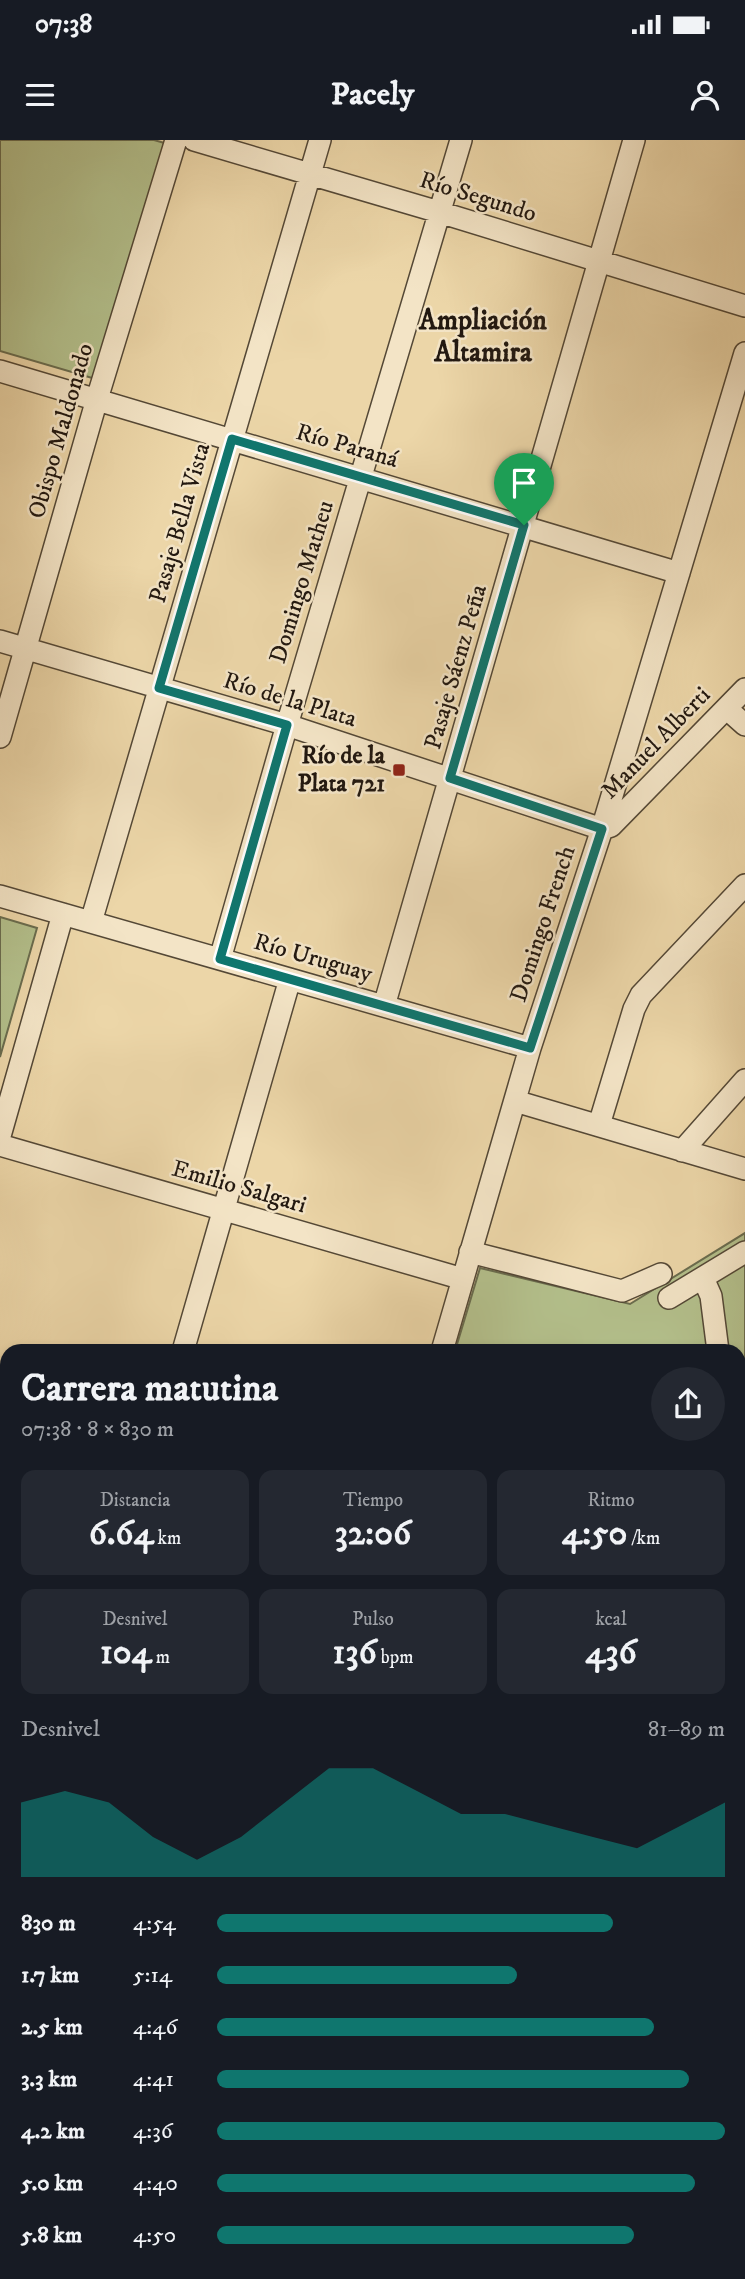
<!DOCTYPE html>
<html lang="es">
<meta charset="utf-8">
<style>
:root{--surface:#171b24;--page:#242831;--text:#f1f3f6;--muted:#9ea1a6;--accent:#0f766e}
body{margin:0;font-family:"IM FELL DW Pica",serif;background:var(--page);color:var(--text);height:100vh;display:flex;flex-direction:column;font-size:26px;white-space:nowrap}
*{box-sizing:border-box;margin:0}
p{font-size:23px;color:var(--muted)}
.icon{flex:none;width:38px;height:38px;fill:none;stroke:currentColor;stroke-width:2;stroke-linecap:round;stroke-linejoin:round}
.map{position:relative;flex:1;overflow:hidden}
.details{position:absolute;left:0px;top:1204px;width:746px;height:936px;display:flex;flex-direction:column;background:var(--surface);border-radius:21px 21px 0 0;box-shadow:0 4px 10px #0003}
.details>*{flex:none}
.pin{position:absolute;display:grid;place-items:center;width:60px;height:60px;color:#fff;margin:-72px -30px;border-radius:50% 50% 50% 0;rotate:-45deg;box-shadow:0 0 7px #0007}
.pin .icon{rotate:45deg}
.round{display:grid;place-items:center;flex:none;width:74px;height:74px;border-radius:37px;background:var(--page)}
.overview{display:flex;align-items:center;justify-content:space-between;height:119px;padding:0 21px}
h1{font-size:38px;font-weight:800;line-height:52px}
.stats{display:grid;grid-template-columns:repeat(3,1fr);gap:10px;height:119px;padding:7px 21px}
.stats div{display:grid;align-content:center;border-radius:14px;background:var(--page);text-align:center}
.stats b{font-size:35px;font-weight:800}
.stats small{font-size:19px;font-weight:400}
.stats p{font-size:19px}
.chart{height:196px;padding:14px 21px}
.chart p{display:flex;justify-content:space-between}
.chart svg{width:100%;height:126px;margin-top:7px;fill:var(--accent);opacity:.7}
ul{padding:0 21px;list-style:none;font-size:23px}
li{display:grid;grid-template-columns:112px 84px 1fr;align-items:center;height:52px}
li i{height:18px;border-radius:9px;background:var(--accent)}
.status{display:flex;justify-content:space-between;align-items:center;height:49px;padding:0 35px;background:var(--surface);direction:ltr}
.status svg{height:19px;fill:currentColor}
header{display:flex;justify-content:space-between;align-items:center;height:91px;padding:0 21px;background:var(--surface);font-size:32px;font-weight:800}
.map>svg:first-child{display:block}
.green{fill:#b3bf8b;stroke:#6a6c4e;stroke-width:2}
.lines{fill:none;stroke-linecap:round;stroke-linejoin:round}
.minor-casing{stroke:#544836;stroke-width:24}
.minor{stroke:#f3e4c6;stroke-width:21}
.route-casing{stroke:#fff;stroke-width:14}
.route{stroke:#0f766e;stroke-width:9}
.poi-dot{fill:#8f2418;stroke:#f3e4c6;stroke-width:2.5}
.labels{text-anchor:middle;dominant-baseline:central;stroke-width:5;stroke-linejoin:round;paint-order:stroke}
.street-label{font-size:24px;fill:#221810;stroke:#f3e4c6}
.poi-label{font-size:24px;font-weight:bold;fill:#221810;stroke:#f3e4c6;text-anchor:end}
.quarter-label{font-size:28px;font-weight:bold;fill:#221810;stroke:#f3e4c6}
</style>
<div class="status"><b>07:38</b><svg viewBox="0 0 49 12"><path d="M0 12V9h3v3zM5 12V6h3v6zM10 12V3h3v9zM15 12V0h3v12zM26 1h20v11H26zM47 4h2v5h-2z"/></svg></div>
<header><svg class="icon" aria-label="menu" viewBox="0 0 24 24"><path d="M4 6h16M4 12h16M4 18h16"/></svg>Pacely<svg class="icon" aria-label="person" viewBox="0 0 24 24"><circle cx="12" cy="8" r="4"/><path d="M4 21q1-7 8-7t8 7"/></svg></header>
<div class="map">
<svg width="745" height="2139" viewBox="0 0 745 2139">
<rect width="100%" height="100%" fill="#ecd6a8"/>
<filter id="stains"><feTurbulence type="fractalNoise" baseFrequency=".00286" numOctaves="4"/><feColorMatrix values="0 0 0 0 .2 0 0 0 0 .09 0 0 0 0 .02 0 0 0 .5 -.17"/></filter>
<radialGradient id="worn" r=".72"><stop offset=".6" stop-color="#630" stop-opacity="0"/><stop offset="1" stop-color="#630" stop-opacity=".3"/></radialGradient>
<!-- green -->
<path class="green" d="M0 0H154L168 4 99 240 0 211Z
M0 777 37 788 0 917Z
M745 1093V1961L738 1959V1211H455L480 1128 630 1164Z
M7 1696V1750L0 1748V1720Z"/>
<g class="lines">
<!-- minor casing -->
<g class="minor-casing">
<path id="minor" d="M194 0 439 72 745 166
M0 231 679 433
M0 501 287 585 602 689 611 686 745 549
M727 569 745 585
M0 597 97 259 176 0
M0 756 530 908
M91 782 320 0
M220 819 287 585 461 0
M384 866 634 0
M515 961 745 1029
M599 985 634 869 641 855 745 745
M0 996 63 774
M0 1005 463 1139
M682 1011 745 940
M470 1112 622 1151 661 1134
M703 1138 711 1156 718 1211
M669 1158 745 1112
M183 1211 290 839
M442 1211 530 908 602 689 745 213
M0 1260 7 1262
M738 1344H745
M738 1425H745
M738 1500 745 1488
M0 1513 7 1515
M0 1567 7 1546
M738 1693 745 1684
M0 1767 7 1769
M0 1821 7 1796
M738 1886 745 1877
M0 1920 7 1922
M738 1979 745 1981
M0 2074 7 2076
M738 2131 745 2132
M213 2133 234 2139
M31 2139 33 2133
M276 2139 278 2133
M653 2139 654 2133"/>
</g>
<!-- minor -->
<use href="#minor" class="minor"/>
</g>
<g class="lines">
<!-- route casing -->
<g class="route-casing">
<path id="route" d="M232 299 524 385 450 638 602 689 530 908 220 819 287 585 159 548Z"/>
</g>
<!-- route -->
<use href="#route" class="route"/>
</g>
<!-- markers -->
<rect class="poi-dot" x="392" y="623" width="14" height="14" rx="3.5"/>
<g class="labels">
<!-- street labels -->
<g class="street-label">
<text transform="translate(478 57) rotate(17)">Río Segundo</text>
<text transform="translate(61 291) rotate(-74)">Obispo Maldonado</text>
<text transform="translate(347 306) rotate(16)">Río Paraná</text>
<text transform="translate(180 383) rotate(-74)">Pasaje Bella Vista</text>
<text transform="translate(302 442) rotate(-73)">Domingo Matheu</text>
<text transform="translate(456 527) rotate(-74)">Pasaje Sáenz Peña</text>
<text transform="translate(290 560) rotate(17)">Río de la Plata</text>
<text transform="translate(656 603) rotate(-46)">Manuel Alberti</text>
<text transform="translate(543 784) rotate(-72)">Domingo French</text>
<text transform="translate(313 818) rotate(16)">Río Uruguay</text>
<text transform="translate(239 1047) rotate(16)">Emilio Salgari</text>
</g>
<!-- poi labels -->
<g class="poi-label">
<text x="385" y="616">Río de la<tspan x="385" dy="28">Plata 721</tspan></text>
</g>
<!-- quarter labels -->
<g class="quarter-label">
<text x="483" y="180">Ampliación<tspan x="483" dy="32">Altamira</tspan></text>
</g>
</g>
<rect width="100%" height="100%" filter="url(#stains)"/>
<rect width="100%" height="100%" fill="url(#worn)"/>
</svg>
<div class="pin" style="left:524px;top:385px;background:#1e9e55"><svg class="icon" aria-label="arrive" viewBox="0 0 24 24"><path d="M6 21V4h12l-3 4 3 4H6"/></svg></div>
<section class="details">
<div class="overview"><div><h1>Carrera matutina</h1><p>07:38 · 8 × 830 m</p></div><a class="round"><svg class="icon" aria-label="share" viewBox="0 0 24 24"><path d="M12 15V3M7 8l5-5 5 5M5 13v7h14v-7"/></svg></a></div>
<div class="stats">
<div><p>Distancia</p><b>6.64<small> km</small></b></div>
<div><p>Tiempo</p><b>32:06</b></div>
<div><p>Ritmo</p><b>4:50<small> /km</small></b></div>
</div>
<div class="stats">
<div><p>Desnivel</p><b>104<small> m</small></b></div>
<div><p>Pulso</p><b>136<small> bpm</small></b></div>
<div><p>kcal</p><b>436</b></div>
</div>
<div class="chart"><p><span>Desnivel</span>81–89 m</p>
<svg viewBox="0 0 160 44" preserveAspectRatio="none"><path d="M0 44V18L10 14L20 18L30 30L40 38L50 30L60 18L70 6L80 6L90 14L100 22L110 22L120 26L130 30L140 34L150 26L160 18V44z"/></svg>
</div>
<ul>
<li><b>830 m</b>4:54<i style="width:78%"></i></li>
<li><b>1.7 km</b>5:14<i style="width:59%"></i></li>
<li><b>2.5 km</b>4:46<i style="width:86%"></i></li>
<li><b>3.3 km</b>4:41<i style="width:93%"></i></li>
<li><b>4.2 km</b>4:36<i style="width:100%"></i></li>
<li><b>5.0 km</b>4:40<i style="width:94%"></i></li>
<li><b>5.8 km</b>4:50<i style="width:82%"></i></li>
</ul>
</section>
</div>
